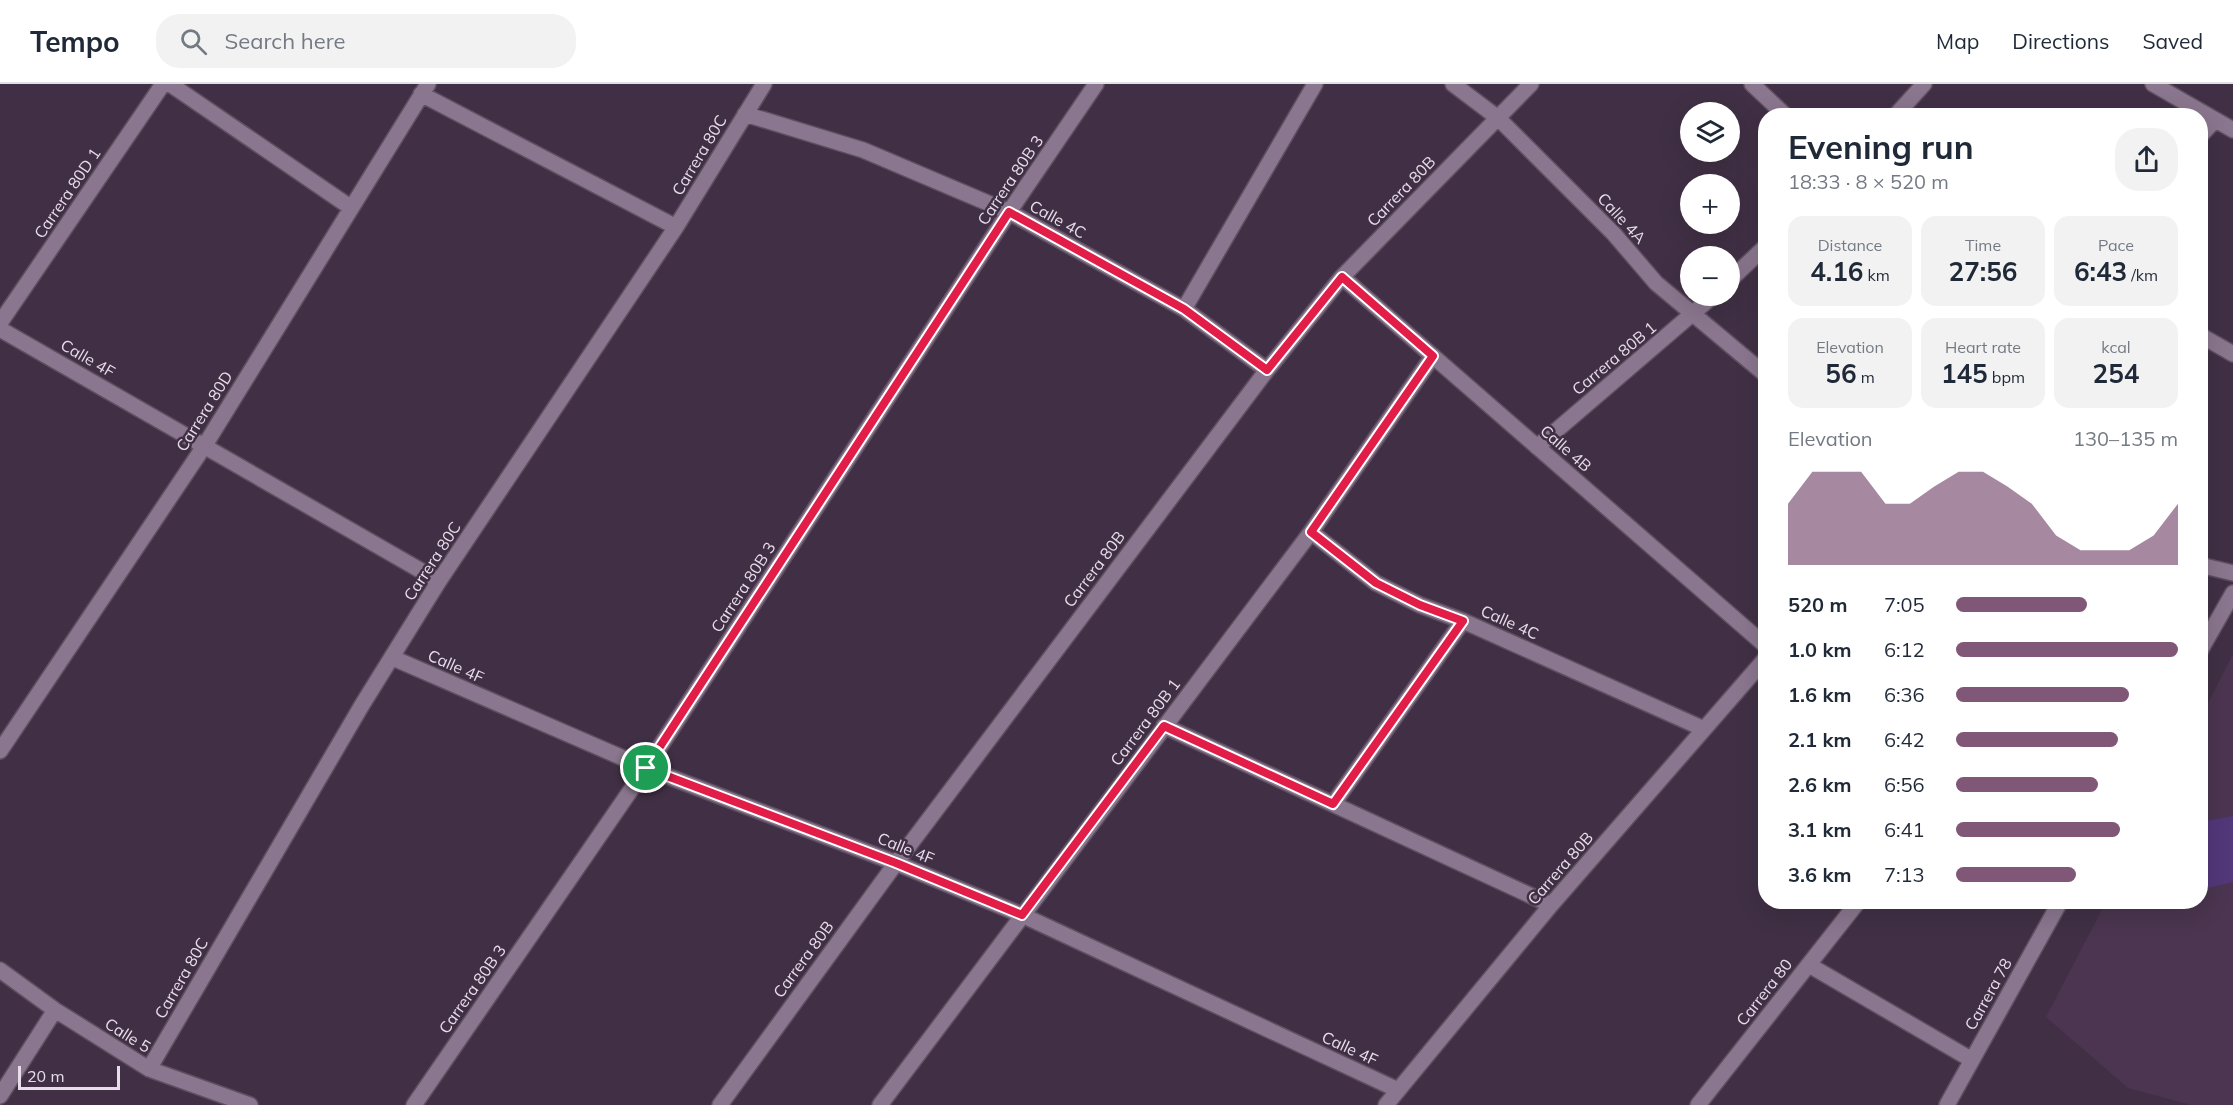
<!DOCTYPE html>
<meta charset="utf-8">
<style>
:root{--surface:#fff;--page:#f2f2f3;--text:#1f2937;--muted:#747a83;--line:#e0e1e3;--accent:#815778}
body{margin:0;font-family:Mulish,sans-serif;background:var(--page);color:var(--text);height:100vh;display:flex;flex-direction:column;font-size:22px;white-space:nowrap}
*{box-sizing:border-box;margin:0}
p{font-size:20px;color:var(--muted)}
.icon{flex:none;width:33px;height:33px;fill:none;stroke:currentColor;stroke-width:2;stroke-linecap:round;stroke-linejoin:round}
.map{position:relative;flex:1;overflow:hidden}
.details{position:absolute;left:1758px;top:24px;width:450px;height:801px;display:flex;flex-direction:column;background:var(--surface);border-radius:24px;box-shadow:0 6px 24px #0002}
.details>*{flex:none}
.buttons{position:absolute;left:1680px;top:18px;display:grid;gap:12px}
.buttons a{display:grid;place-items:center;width:60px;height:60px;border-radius:50%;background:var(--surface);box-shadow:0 6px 24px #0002;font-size:30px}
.scale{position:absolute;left:18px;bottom:15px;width:102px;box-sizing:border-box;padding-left:6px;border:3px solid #e8ddea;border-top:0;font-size:16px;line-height:21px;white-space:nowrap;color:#e8ddea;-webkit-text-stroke:4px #413045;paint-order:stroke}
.pin{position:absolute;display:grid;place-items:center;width:51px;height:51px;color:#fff;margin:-26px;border:3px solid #fff;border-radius:50%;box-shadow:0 2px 6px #0007}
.round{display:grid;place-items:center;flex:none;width:63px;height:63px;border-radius:24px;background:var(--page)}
.headline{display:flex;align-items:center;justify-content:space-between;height:102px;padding:0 30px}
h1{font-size:33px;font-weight:700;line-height:45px}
.stats{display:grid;grid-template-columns:repeat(3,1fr);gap:9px;height:102px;padding:6px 30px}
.stats div{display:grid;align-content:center;border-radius:15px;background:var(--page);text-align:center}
.stats b{font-size:26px;font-weight:700}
.stats small{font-size:16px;font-weight:400}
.stats p{font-size:16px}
.chart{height:168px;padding:12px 30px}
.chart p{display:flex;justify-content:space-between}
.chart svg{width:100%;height:108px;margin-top:6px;fill:var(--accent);opacity:.7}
ul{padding:0 30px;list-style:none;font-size:20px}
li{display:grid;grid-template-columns:96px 72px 1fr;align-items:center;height:45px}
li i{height:15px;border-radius:8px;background:var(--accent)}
header{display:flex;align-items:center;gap:36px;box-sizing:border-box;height:84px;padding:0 30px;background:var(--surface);border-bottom:2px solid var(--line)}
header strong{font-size:28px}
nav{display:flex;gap:33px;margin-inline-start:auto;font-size:21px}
.search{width:420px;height:54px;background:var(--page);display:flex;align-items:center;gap:15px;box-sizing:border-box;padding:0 21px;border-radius:24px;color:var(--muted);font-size:22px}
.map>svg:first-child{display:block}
.built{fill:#4b3550}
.building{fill:#523779}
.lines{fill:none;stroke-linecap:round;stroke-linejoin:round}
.minor-casing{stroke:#5e4f60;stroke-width:18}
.minor{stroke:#8a768e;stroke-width:15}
.route-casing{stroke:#fff;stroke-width:12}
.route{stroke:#e11d48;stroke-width:8}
.labels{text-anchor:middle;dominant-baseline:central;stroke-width:5;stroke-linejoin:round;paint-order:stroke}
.street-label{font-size:16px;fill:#e8ddea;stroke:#413045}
</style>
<header>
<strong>Tempo</strong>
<div class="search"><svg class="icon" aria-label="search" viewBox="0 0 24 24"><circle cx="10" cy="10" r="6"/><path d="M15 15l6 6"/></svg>Search here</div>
<nav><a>Map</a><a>Directions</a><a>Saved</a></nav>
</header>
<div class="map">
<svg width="2233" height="1021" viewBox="0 0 2233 1021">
<rect width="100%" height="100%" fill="#413045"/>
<!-- built -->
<path class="built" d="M2233 570V1021H2191L2128 1004 2046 933 2106 818H2200L2201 633Z"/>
<!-- building -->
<path class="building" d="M2233 732V798L2200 806V738Z"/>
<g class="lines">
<!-- minor casing -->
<g class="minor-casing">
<path id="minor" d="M170 0 350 123
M1453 0 1498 34 1614 150 1656 199 1766 291
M1752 0 1786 32
M2153 0 2233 46
M421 10 676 143
M745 30 863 66 1009 128 1184 225 1267 286
M1895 32 1924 0
M2200 52 2215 36
M1342 193 1766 562
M1730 196 1766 162
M1184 225 1315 0
M0 239 163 0
M0 245 439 497
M2200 251 2233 270
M1537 363 1713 212
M1311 448 1376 499 1420 521 1463 537 1704 645
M2200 481 2233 489
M2200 567 2233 509
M393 574 646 684 896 779 1022 831 1398 1006
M1164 642 1551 821
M0 667 205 361 428 0
M1333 720 1463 537
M1809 881 1972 976
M0 886 55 926 149 985 250 1021
M149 985 362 621 439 497 676 143 764 0
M0 1012 55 926
M414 1021 646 684 1009 128 1096 0
M720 1021 896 779 1267 286 1342 193 1531 0
M880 1021 1311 448 1433 272
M1386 1021 1551 821 1766 574
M1698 1021 1858 818
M1947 1021 2060 818"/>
</g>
<!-- minor -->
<use href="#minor" class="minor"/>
</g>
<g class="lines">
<!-- route casing -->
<g class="route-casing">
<path id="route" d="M1009 128 1184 225 1267 286 1342 193 1433 272 1311 448 1376 499 1420 521 1463 537 1333 720 1164 642 1022 831 896 779 646 684Z"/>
</g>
<!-- route -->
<use href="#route" class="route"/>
</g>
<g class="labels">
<!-- street labels -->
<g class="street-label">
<text transform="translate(699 71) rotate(-59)">Carrera 80C</text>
<text transform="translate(1010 96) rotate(-56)">Carrera 80B 3</text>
<text transform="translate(1401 107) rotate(-46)">Carrera 80B</text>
<text transform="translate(67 109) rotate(-56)">Carrera 80D 1</text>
<text transform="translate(1622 134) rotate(47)">Calle 4A</text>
<text transform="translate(1058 135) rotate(29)">Calle 4C</text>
<text transform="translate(88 274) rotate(30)">Calle 4F</text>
<text transform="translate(1614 274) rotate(-40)">Carrera 80B 1</text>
<text transform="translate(204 327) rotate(-58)">Carrera 80D</text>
<text transform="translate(1566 364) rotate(41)">Calle 4B</text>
<text transform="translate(432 477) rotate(-57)">Carrera 80C</text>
<text transform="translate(1094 485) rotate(-53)">Carrera 80B</text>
<text transform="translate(743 503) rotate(-57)">Carrera 80B 3</text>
<text transform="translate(1510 538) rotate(24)">Calle 4C</text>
<text transform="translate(456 582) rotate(24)">Calle 4F</text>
<text transform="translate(1145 638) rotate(-53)">Carrera 80B 1</text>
<text transform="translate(906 764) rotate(22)">Calle 4F</text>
<text transform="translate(1560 784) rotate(-49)">Carrera 80B</text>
<text transform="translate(803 875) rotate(-54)">Carrera 80B</text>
<text transform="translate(181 894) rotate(-60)">Carrera 80C</text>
<text transform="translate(472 905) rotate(-55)">Carrera 80B 3</text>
<text transform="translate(1764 908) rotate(-52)">Carrera 80</text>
<text transform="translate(1988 910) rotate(-61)">Carrera 78</text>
<text transform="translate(128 951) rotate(32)">Calle 5</text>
<text transform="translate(1350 964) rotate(25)">Calle 4F</text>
</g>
</g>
</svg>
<div class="buttons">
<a><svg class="icon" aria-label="layers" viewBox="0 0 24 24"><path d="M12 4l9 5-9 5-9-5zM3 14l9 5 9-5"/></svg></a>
<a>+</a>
<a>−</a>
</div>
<div class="scale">20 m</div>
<div class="pin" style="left:646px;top:684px;background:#1e9e55"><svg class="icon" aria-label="arrive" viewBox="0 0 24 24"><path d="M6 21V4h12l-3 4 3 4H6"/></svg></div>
<section class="details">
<div class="headline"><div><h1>Evening run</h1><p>18:33 · 8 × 520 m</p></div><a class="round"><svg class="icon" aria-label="share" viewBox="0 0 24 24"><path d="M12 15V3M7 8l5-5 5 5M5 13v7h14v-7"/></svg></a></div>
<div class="stats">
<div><p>Distance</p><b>4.16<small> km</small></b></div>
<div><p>Time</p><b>27:56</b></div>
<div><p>Pace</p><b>6:43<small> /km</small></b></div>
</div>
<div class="stats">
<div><p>Elevation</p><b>56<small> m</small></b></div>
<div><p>Heart rate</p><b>145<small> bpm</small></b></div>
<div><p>kcal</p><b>254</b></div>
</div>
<div class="chart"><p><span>Elevation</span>130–135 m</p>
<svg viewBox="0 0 160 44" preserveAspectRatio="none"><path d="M0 44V19L10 6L20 6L30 6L40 19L50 19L60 12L70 6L80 6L90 12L100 19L110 32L120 38L130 38L140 38L150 32L160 19V44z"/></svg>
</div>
<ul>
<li><b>520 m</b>7:05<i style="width:59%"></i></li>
<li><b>1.0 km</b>6:12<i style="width:100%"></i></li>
<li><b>1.6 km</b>6:36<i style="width:78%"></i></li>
<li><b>2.1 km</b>6:42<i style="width:73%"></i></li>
<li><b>2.6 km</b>6:56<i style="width:64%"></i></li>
<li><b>3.1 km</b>6:41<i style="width:74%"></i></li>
<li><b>3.6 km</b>7:13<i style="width:54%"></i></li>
</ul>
</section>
</div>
